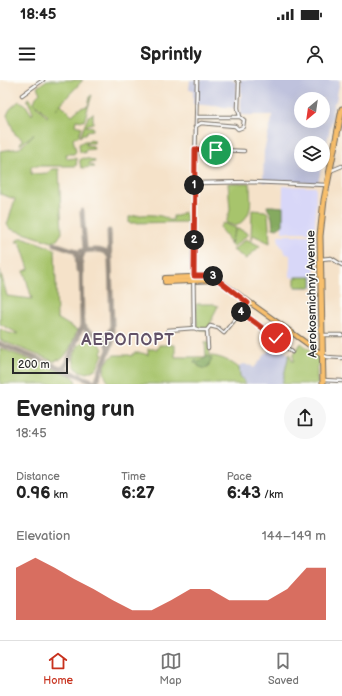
<!DOCTYPE html>
<meta charset="utf-8">
<style>
:root{--surface:#fff;--page:#f6f6f6;--text:#222;--muted:#767676;--line:#e0e0e0;--accent:#c8321e}
body{margin:0;font-family:"Balsamiq Sans",sans-serif;background:var(--page);color:var(--text);height:100vh;display:flex;flex-direction:column;font-size:15px;white-space:nowrap}
*{box-sizing:border-box;margin:0}
p{font-size:13px;color:var(--muted)}
.icon{flex:none;width:22px;height:22px;fill:none;stroke:currentColor;stroke-width:2;stroke-linecap:round;stroke-linejoin:round}
.map{position:relative;height:304px;overflow:hidden}
.side{display:flex;flex-direction:column;background:var(--surface);flex:1}
.side>*{flex:none}
.needle{width:26px;rotate:209deg}
.controls{position:absolute;left:294px;top:12px;display:grid;gap:8px}
.controls a{display:grid;place-items:center;width:36px;height:36px;border-radius:50%;background:var(--surface);box-shadow:0 4px 16px #0002;font-size:20px}
.scale{position:absolute;left:12px;bottom:10px;width:56px;box-sizing:border-box;padding-left:4px;border:2px solid #2b2b2b;border-top:0;font-size:11px;line-height:14px;white-space:nowrap;color:#2b2b2b;-webkit-text-stroke:3px #fdfcf7;paint-order:stroke}
.pin{position:absolute;display:grid;place-items:center;width:34px;height:34px;color:#fff;margin:-17px;border:2px solid #fff;border-radius:50%;box-shadow:0 1px 4px #0007}
.km{position:absolute;width:20px;height:20px;margin:-10px;border-radius:50%;background:#222;color:#fff;font-size:11px;line-height:20px;text-align:center}
.round{display:grid;place-items:center;flex:none;width:42px;height:42px;border-radius:21px;background:var(--page)}
.overview{display:flex;align-items:center;justify-content:space-between;height:68px;padding:0 16px}
h1{font-size:22px;font-weight:700;line-height:30px}
.metrics{display:grid;grid-template-columns:repeat(3,1fr);gap:6px;height:68px;padding:4px 16px}
.metrics div{display:grid;align-content:center}
.metrics b{font-size:17px;font-weight:700}
.metrics small{font-size:11px;font-weight:400}
.metrics p{font-size:11px}
.chart{height:112px;padding:8px 16px}
.chart p{display:flex;justify-content:space-between}
.chart svg{width:100%;height:72px;margin-top:4px;fill:var(--accent);opacity:.7}
.status{display:flex;justify-content:space-between;align-items:center;height:28px;padding:0 20px;background:var(--surface);direction:ltr}
.status svg{height:11px;fill:currentColor}
header{display:flex;justify-content:space-between;align-items:center;height:52px;padding:0 16px;background:var(--surface);font-size:18px;font-weight:700}
.menu{display:flex;justify-content:space-around;align-items:center;height:56px;border-top:1px solid var(--line);background:var(--surface);font-size:11px;color:var(--muted)}
.menu a{display:grid;justify-items:center;gap:2px}
.menu .selected{color:var(--accent)}
.map>svg:first-child{display:block}
.built{fill:#d8d7f8}
.industrial{fill:#bfc2dd;fill-rule:evenodd}
.green{fill:#a7c46c;stroke:#69784c}
.forest{fill:#85aa60;stroke:#586a46}
.lines{fill:none;stroke-linecap:round;stroke-linejoin:round}
.taxiway{stroke:#90867a;stroke-width:5}
.minor-casing{stroke:#726b62;stroke-width:4.5}
.major-casing{stroke:#726b62;stroke-width:6}
.highway-casing{stroke:#726b62;stroke-width:7}
.minor{stroke:#fff;stroke-width:2.5}
.major{stroke:#f8bf6c;stroke-width:4}
.highway{stroke:#f8bf6c;stroke-width:5}
.route-casing{stroke:#fff;stroke-width:8}
.route{stroke:#c8321e;stroke-width:5}
.labels{text-anchor:middle;dominant-baseline:central;stroke-width:3;stroke-linejoin:round;paint-order:stroke}
.street-label{font-size:12px;fill:#2b2b2b;stroke:#fdfcf7}
.district-label{font-size:16px;font-weight:bold;letter-spacing:1px;fill:#625267;stroke:#fdfcf7}
</style>
<div class="status"><b>18:45</b><svg viewBox="0 0 49 12"><path d="M0 12V9h3v3zM5 12V6h3v6zM10 12V3h3v9zM15 12V0h3v12zM26 1h20v11H26zM47 4h2v5h-2z"/></svg></div>
<header><svg class="icon" aria-label="menu" viewBox="0 0 24 24"><path d="M4 6h16M4 12h16M4 18h16"/></svg>Sprintly<svg class="icon" aria-label="person" viewBox="0 0 24 24"><circle cx="12" cy="8" r="4"/><path d="M4 21q1-7 8-7t8 7"/></svg></header>
<div class="map">
<svg width="342" height="304" viewBox="0 0 342 304">
<rect width="100%" height="100%" fill="#fdfcf7"/>
<filter id="ink" filterUnits="userSpaceOnUse"><feTurbulence type="fractalNoise" baseFrequency=".025" numOctaves="2"/><feDisplacementMap in="SourceGraphic" scale="8" xChannelSelector="R" yChannelSelector="G"/><feConvolveMatrix kernelMatrix="1 2 1 2 8 2 1 2 1" color-interpolation-filters="sRGB"/></filter>
<filter id="wash" filterUnits="userSpaceOnUse"><feTurbulence type="fractalNoise" baseFrequency=".012" numOctaves="4" result="noise"/><feDisplacementMap in="SourceGraphic" scale="16" xChannelSelector="R" yChannelSelector="G"/><feGaussianBlur stdDeviation="0.9" result="paint"/><feColorMatrix in="noise" values="0 0 0 0 0 0 0 0 0 0 0 0 0 0 0 0 0 1.4 0 .05"/><feComposite in="paint" operator="in"/></filter>
<g filter="url(#wash)">
<rect width="100%" height="100%" fill="#f5e2c9"/>
<!-- built -->
<path class="built" d="M283 106 316 107 315 152H282Z
M278 155H316L314 208H295V198L290 197V175L286 174 279 163Z"/>
<!-- industrial -->
<path class="industrial" d="M190 0H232L237 3 235 28 193 24V10H189Z
M239 0H340L336 21 334 23 332 32 333 34 323 81V63H301V85H322L318 103 263 102 264 71 273 35H241V4ZM301 19H323V41H301Z
M273 265 275 266 276 265 290 275 282 304H246L240 296 238 288 240 285 245 284 249 286 250 285 254 288Z"/>
<!-- green -->
<path class="green" d="M47 0H83L55 30 61 24 72 35 80 28 88 26 90 16 92 15 84 41 76 40 75 45 82 47 78 57H74L73 59 76 71 74 74H66L67 79 74 78 77 79 76 86H31V94L48 93 52 89H59L62 153 57 160 52 162 11 149 7 145 15 119 0 114V71L20 68 34 54 20 65 22 59 15 54 7 35 10 29 19 21 25 24 32 35 33 32 27 19 29 18 47 37 48 36 34 22 36 17 40 13 37 7Z
M93 33V43L87 45 86 46 93 47V50L87 51 86 54H83L80 57 88 37Z
M90 59 94 60V63H86V65L93 66 94 69 85 70V73L80 72 79 64 84 61H88Z
M83 78 94 80 95 82 89 83V85L94 86 95 87 82 88 80 84V80Z
M228 103H250C250 123 255 134 236 146L226 143 230 130Z
M252 130 265 131 268 133 270 163 253 155 251 160Z
M184 132 188 142 129 143V137C137 134 163 133 169 140H173V136H178Z
M223 143 236 148 230 164C228 155 222 154 220 147Z
M237 149H239L249 154 233 167 231 165 233 156Z
M19 158H25L55 169 57 238 77 250C73 260 69 275 60 280L57 279 56 281H53L0 260V249L9 253 19 254 0 244V190L7 216 32 219 24 191 29 189 20 162H16Z
M246 159 260 166 246 179 233 170Z
M295 197H312V207H295Z
M196 224H213L218 226C213 234 212 243 207 250L197 249Z
M88 258 98 261 103 269 101 273 103 274 97 288 87 293C84 292 80 291 78 290 69 284 76 264 84 261L85 259 87 260Z
M205 262H209L210 276C220 276 232 282 239 288L240 296 246 304H110C101 294 103 283 114 275H129L132 276 134 273H142L148 275V269H158L159 265H175V277H206Z
M301 263 318 276 319 286H317V299L318 304H282L289 274 290 273 292 281H294L293 275Z
M0 268 72 296 75 299 76 304H0Z"/>
<!-- forest -->
<path class="forest" d="M267 126H272L283 127V145L277 149 273 148C272 144 273 140 271 135 270 131 268 131 267 126Z
M207 276 212 279 208 287H206L205 289 198 286V284L194 283V282L196 280 200 282 202 279 206 278Z"/>
<g class="lines">
<!-- taxiway -->
<path class="taxiway" d="M55 164 76 171
M74 170 77 174 78 190
M81 171C91 170 106 167 110 178
M82 244C87 257 110 254 109 270
M97 256C104 257 110 254 112 246L109 151
M0 264 100 304
M59 288 64 287 67 284 82 246 81 178 85 168 82 131
M95 304 112 263V248"/>
</g>
</g>
<g filter="url(#ink)">
<g class="lines">
<!-- minor casing -->
<g class="minor-casing">
<path id="minor" d="M237 0 239 2 238 28 240 37
M22 15 43 0
M195 47 201 43 235 46 238 49 243 47 244 40 240 37H196
M195 69 244 71
M330 91 342 86
M194 103 251 102 327 105
M321 179 331 178 342 185
M241 232 264 248 292 272
M194 248 193 173 197 0
M168 250 194 248 199 250H207L210 246 218 248 224 253 248 223
M207 250 208 268
M323 255H342
M323 275 327 277 342 278
M323 300 342 301"/>
</g>
<!-- major casing -->
<g class="major-casing">
<path id="major" d="M218 200 165 202V198L213 196 323 275"/>
</g>
<!-- highway casing -->
<g class="highway-casing">
<path id="highway" d="M323 304 320 156 324 120 342 29"/>
</g>
<!-- minor -->
<use href="#minor" class="minor"/>
<!-- major -->
<use href="#major" class="major"/>
<!-- highway -->
<use href="#highway" class="highway"/>
</g>
</g>
<g class="lines" filter="url(#ink)">
<!-- route casing -->
<g class="route-casing">
<path id="route" d="M216 70 195 69 194 196H213L248 223 241 232 276 258"/>
</g>
<!-- route -->
<use href="#route" class="route"/>
</g>
<g class="labels">
<!-- street labels -->
<g class="street-label">
<text transform="translate(312 214) rotate(-91)">Aerokosmichnyi Avenue</text>
</g>
<!-- district labels -->
<g class="district-label">
<text x="128" y="260">АЕРОПОРТ</text>
</g>
</g>
</svg>
<div class="controls">
<a><svg class="needle" viewBox="-14 -14 28 28"><path d="M0-13l5 13h-10z" fill="#e53935"/><path d="M0 13l5-13h-10z" fill="#767676"/></svg></a>
<a><svg class="icon" aria-label="layers" viewBox="0 0 24 24"><path d="M12 4l9 5-9 5-9-5zM3 14l9 5 9-5"/></svg></a>
</div>
<div class="scale">200 m</div>
<div class="pin" style="left:216px;top:70px;background:#1e9e55"><svg class="icon" aria-label="arrive" viewBox="0 0 24 24"><path d="M6 21V4h12l-3 4 3 4H6"/></svg></div>
<div class="pin" style="left:276px;top:258px;background:#d93025"><svg class="icon" aria-label="check" viewBox="0 0 24 24"><path d="M5 12l5 5 9-10"/></svg></div>
<b class="km" style="left:194px;top:105px">1</b>
<b class="km" style="left:194px;top:160px">2</b>
<b class="km" style="left:213px;top:196px">3</b>
<b class="km" style="left:241px;top:232px">4</b>
</div>
<section class="side">
<div class="overview"><div><h1>Evening run</h1><p>18:45</p></div><a class="round"><svg class="icon" aria-label="share" viewBox="0 0 24 24"><path d="M12 15V3M7 8l5-5 5 5M5 13v7h14v-7"/></svg></a></div>
<div class="metrics">
<div><p>Distance</p><b>0.96<small> km</small></b></div>
<div><p>Time</p><b>6:27</b></div>
<div><p>Pace</p><b>6:43<small> /km</small></b></div>
</div>
<div class="chart"><p><span>Elevation</span>144–149 m</p>
<svg viewBox="0 0 160 44" preserveAspectRatio="none"><path d="M0 44V12L10 6L20 12L30 19L40 25L50 32L60 38L70 38L80 32L90 25L100 25L110 32L120 32L130 32L140 25L150 12L160 12V44z"/></svg>
</div>
</section>
<nav class="menu">
<a class="selected"><svg class="icon" aria-label="home" viewBox="0 0 24 24"><path d="M3 11l9-7 9 7M6 9v11h12V9"/></svg>Home</a>
<a><svg class="icon" aria-label="map" viewBox="0 0 24 24"><path d="M3 6l6-2 6 2 6-2v14l-6 2-6-2-6 2zM9 4v14M15 6v14"/></svg>Map</a>
<a><svg class="icon" aria-label="saved" viewBox="0 0 24 24"><path d="M7 4h10v16l-5-4-5 4z"/></svg>Saved</a>
</nav>
